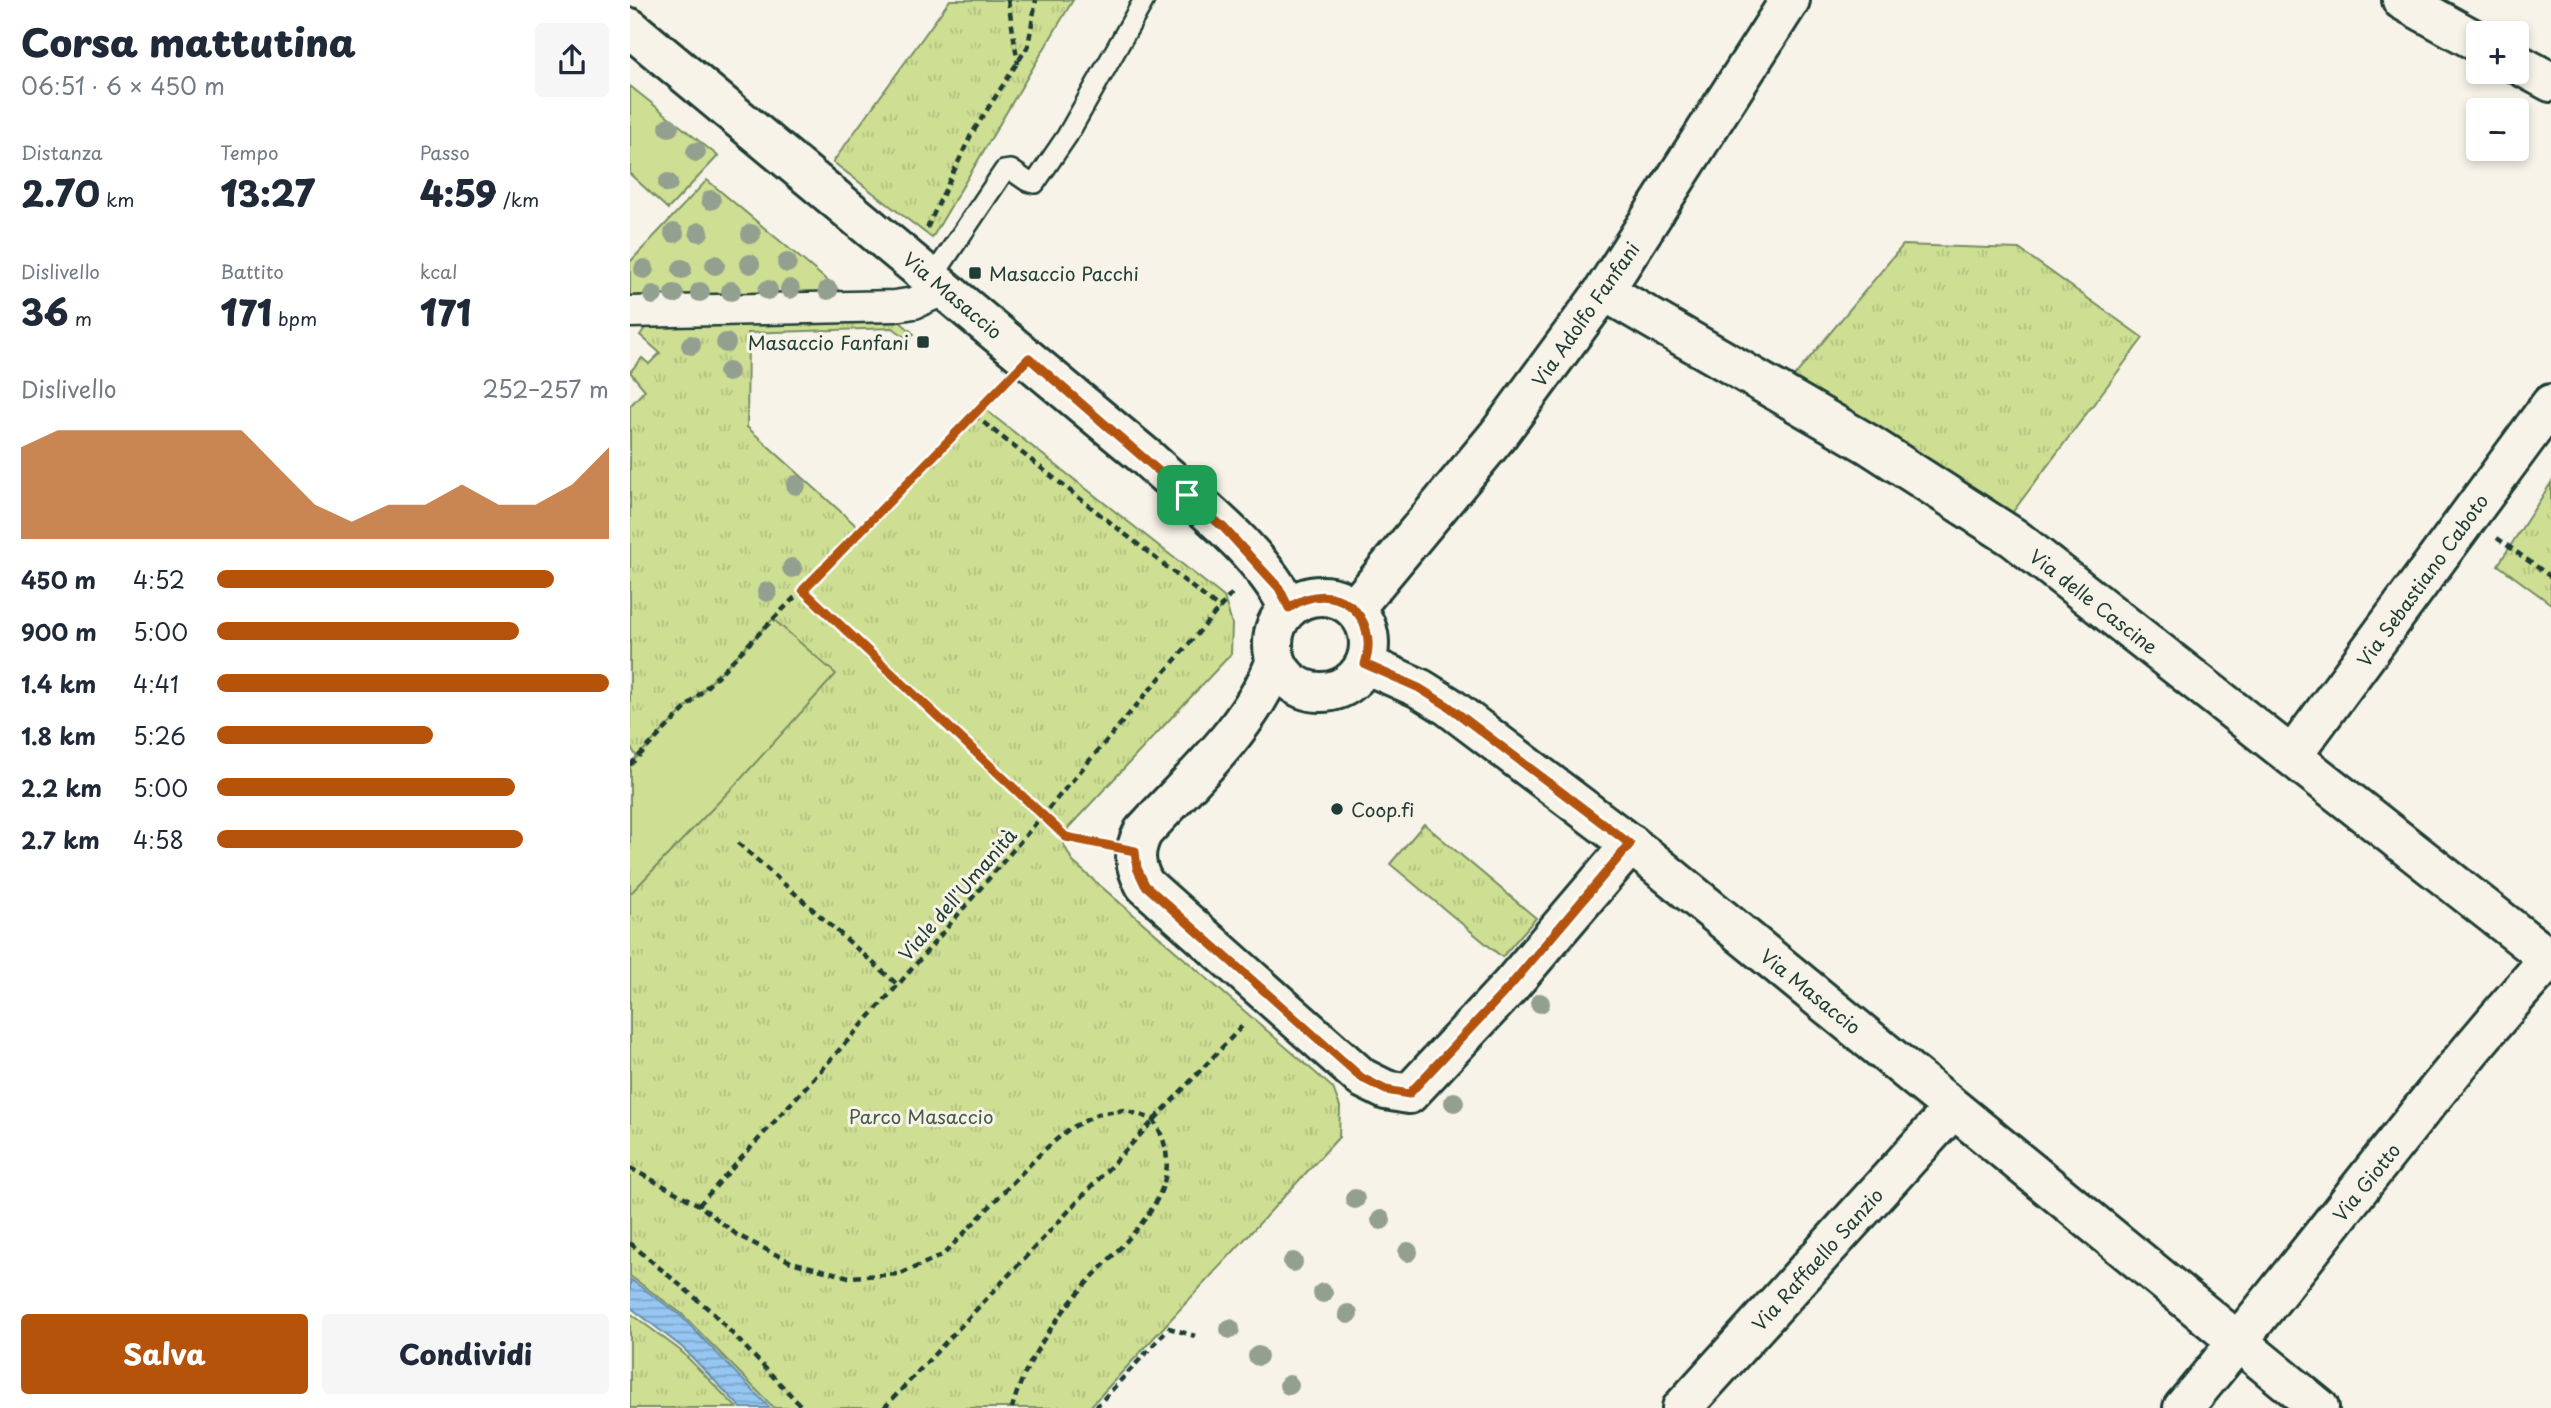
<!DOCTYPE html>
<html lang="it">
<meta charset="utf-8">
<style>
:root{--surface:#fff;--page:#f6f6f7;--text:#1f2937;--muted:#747a83;--accent:#b45309}
body{margin:0;font-family:"Playpen Sans",sans-serif;background:var(--page);color:var(--text);height:100vh;display:flex;flex-direction:column;font-size:26px;white-space:nowrap}
*{box-sizing:border-box;margin:0}
p{font-size:23px;color:var(--muted)}
.icon{flex:none;width:38px;height:38px;fill:none;stroke:currentColor;stroke-width:2;stroke-linecap:round;stroke-linejoin:round}
.map{position:relative;flex:1;overflow:hidden}
.panel{display:flex;flex-direction:column;background:var(--surface);width:630px}
.panel>*{flex:none}
.fabs{position:absolute;left:1836px;top:21px;display:grid;gap:14px}
.fabs a{display:grid;place-items:center;width:63px;height:63px;border-radius:7px;background:var(--surface);box-shadow:0 4px 10px #0003;font-size:35px}
.pin{position:absolute;display:grid;place-items:center;width:60px;height:60px;color:#fff;margin:-30px;border-radius:14px;box-shadow:0 4px 10px #0006}
.round{display:grid;place-items:center;flex:none;width:74px;height:74px;border-radius:7px;background:var(--page)}
.overview{display:flex;align-items:center;justify-content:space-between;height:119px;padding:0 21px}
h1{font-size:38px;font-weight:800;line-height:52px}
.stats{display:grid;grid-template-columns:repeat(3,1fr);gap:10px;height:119px;padding:7px 21px}
.stats div{display:grid;align-content:center}
.stats b{font-size:35px;font-weight:800}
.stats small{font-size:19px;font-weight:400}
.stats p{font-size:19px}
.chart{height:196px;padding:14px 21px}
.chart p{display:flex;justify-content:space-between}
.chart svg{width:100%;height:126px;margin-top:7px;fill:var(--accent);opacity:.7}
.primary-button{display:flex;gap:14px;margin-top:auto;padding:14px 21px}
.primary-button a{flex:1;height:80px;border-radius:7px;background:var(--accent);color:#fff;font-size:28px;font-weight:800;line-height:80px;text-align:center}
.primary-button a+a{background:var(--page);color:var(--text)}
ul{padding:0 21px;list-style:none;font-size:23px}
li{display:grid;grid-template-columns:112px 84px 1fr;align-items:center;height:52px}
li i{height:18px;border-radius:9px;background:var(--accent)}
main{display:flex;flex:1;min-height:0}
.map>svg:first-child{display:block}
.grass{fill:url(#grass-tufts);stroke:#768e64;stroke-width:2}
.garden{fill:#cedf93;stroke:#768e64;stroke-width:2}
.water{fill:url(#water-rules);stroke:#668fa6;stroke-width:2}
.lines{fill:none;stroke-linecap:round;stroke-linejoin:round}
.service-casing{stroke:#1f3d34;stroke-width:24}
.pedestrian-casing{stroke:#1f3d34;stroke-width:35}
.minor-casing{stroke:#1f3d34;stroke-width:44}
.tertiary-casing{stroke:#1f3d34;stroke-width:44}
.path{stroke:#1f3d34;stroke-width:4.5;stroke-dasharray:7 5;stroke-linecap:butt}
.service{stroke:#f7f3e8;stroke-width:19}
.pedestrian{stroke:#f7f3e8;stroke-width:30}
.minor{stroke:#f7f3e8;stroke-width:38}
.tertiary{stroke:#f7f3e8;stroke-width:38}
.tree{fill:#93a08f}
.route-casing{stroke:#fff;stroke-width:14}
.route{stroke:#b45309;stroke-width:9}
.poi-dot{fill:#1f3d34;stroke:#f7f3e8;stroke-width:2.5}
.labels{text-anchor:middle;dominant-baseline:central;stroke-width:6;stroke-linejoin:round;paint-order:stroke}
.poi-label{font-size:19px;fill:#1f3d34;stroke:#f7f3e8;text-anchor:start}
.street-label{font-size:19px;fill:#1f3d34;stroke:#f7f3e8}
.park-label{font-size:19px;fill:#425d47;stroke:#f7f3e8}
</style>
<main>
<section class="panel">
<div class="overview"><div><h1>Corsa mattutina</h1><p>06:51 · 6 × 450 m</p></div><a class="round"><svg class="icon" aria-label="share" viewBox="0 0 24 24"><path d="M12 15V3M7 8l5-5 5 5M5 13v7h14v-7"/></svg></a></div>
<div class="stats">
<div><p>Distanza</p><b>2.70<small> km</small></b></div>
<div><p>Tempo</p><b>13:27</b></div>
<div><p>Passo</p><b>4:59<small> /km</small></b></div>
</div>
<div class="stats">
<div><p>Dislivello</p><b>36<small> m</small></b></div>
<div><p>Battito</p><b>171<small> bpm</small></b></div>
<div><p>kcal</p><b>171</b></div>
</div>
<div class="chart"><p><span>Dislivello</span>252–257 m</p>
<svg viewBox="0 0 160 44" preserveAspectRatio="none"><path d="M0 44V12L10 6L20 6L30 6L40 6L50 6L60 6L70 19L80 32L90 38L100 32L110 32L120 25L130 32L140 32L150 25L160 12V44z"/></svg>
</div>
<ul>
<li><b>450 m</b>4:52<i style="width:86%"></i></li>
<li><b>900 m</b>5:00<i style="width:77%"></i></li>
<li><b>1.4 km</b>4:41<i style="width:100%"></i></li>
<li><b>1.8 km</b>5:26<i style="width:55%"></i></li>
<li><b>2.2 km</b>5:00<i style="width:76%"></i></li>
<li><b>2.7 km</b>4:58<i style="width:78%"></i></li>
</ul>
<div class="primary-button"><a>Salva</a><a>Condividi</a></div>
</section>
<div class="map">
<svg width="1921" height="1408" viewBox="0 0 1921 1408">
<defs>
<pattern id="grass-tufts" width="24" height="20" patternUnits="userSpaceOnUse" patternTransform="scale(1.75)"><rect width="24" height="20" fill="#cedf93"/><path d="M3 7l-1-3M5 7V3M7 7l1-3M15 17l-1-3M17 17v-4M19 17l1-3" fill="none" stroke="#b0c07f"/></pattern>
<pattern id="water-rules" width="6" height="5" patternUnits="userSpaceOnUse" patternTransform="scale(1.75)"><rect width="6" height="5" fill="#96c6f2"/><path d="M0 2.5h6" fill="none" stroke="#7aa2c5"/></pattern>
</defs>
<rect width="100%" height="100%" fill="#f7f3e8"/>
<filter id="ink" filterUnits="userSpaceOnUse"><feTurbulence type="fractalNoise" baseFrequency=".0143" numOctaves="2"/><feDisplacementMap in="SourceGraphic" scale="14" xChannelSelector="R" yChannelSelector="G"/><feConvolveMatrix kernelMatrix="1 2 1 2 8 2 1 2 1" color-interpolation-filters="sRGB"/></filter>
<g filter="url(#ink)">
<!-- grass -->
<path class="grass" d="M320 0H443L302 238 203 162Z
M1273 245 1389 249 1513 338 1382 513 1157 385Z
M268 320 284 334 279 340 263 328 118 333 117 427 231 530 352 407 594 597 602 624 601 654 438 828 434 845 443 862 703 1088 710 1107 709 1137 459 1408H144L52 1314 0 1276V764L7 757 0 746V406L15 390 0 372 12 358 19 364 30 353 10 335 18 324Z
M1921 483V604L1868 565Z
M794 824 906 918 872 957 760 864Z
M0 1313 51 1351 107 1408H0Z"/>
<!-- garden -->
<path class="garden" d="M0 86 88 156 38 209 0 174Z
M77 180 211 292 0 301V262Z
M143 619 206 674 108 782 0 894V764Z"/>
<!-- water -->
<path class="water" d="M0 1279 50 1315 140 1408H111L53 1348 0 1307Z"/>
<g class="lines">
<!-- service casing -->
<g class="service-casing">
<path id="service" d="M302 278 374 171 381 170 397 181 405 183 437 136 514 0"/>
</g>
<!-- pedestrian casing -->
<g class="pedestrian-casing">
<path id="pedestrian" d="M0 312 265 306 284 303 315 289"/>
</g>
<!-- minor casing -->
<g class="minor-casing">
<path id="minor" d="M1772 0 1848 42
M0 28 517 458C566 503 628 548 659 608
M1886 63 1921 82
M646 660C622 727 560 780 513 832 503 851 504 866 515 885L732 1078 756 1090 779 1094 881 985 1001 844
M1662 756 1921 404
M1052 1408 1322 1110
M1553 1408C1678 1260 1791 1101 1921 957"/>
</g>
<!-- tertiary casing -->
<g class="tertiary-casing">
<path id="tertiary" d="M974 291 1238 444 1384 538 1921 960
M643 644a48 48 0 1 1 96 0a48 48 0 1 1-96 0Z
M724 609 868 435 974 291 1160 0
M735 664 789 688 818 706 1018 858 1689 1408"/>
</g>
<!-- path -->
<path class="path" d="M378 0 388 64
M297 228 341 135 398 46 406 0
M344 415 590 609
M1867 538 1921 577
M172 590 436 837 472 845
M0 765 375 383
M108 843 268 985
M0 1168 69 1205 107 1235 161 1262 219 1277 270 1274 313 1255 413 1151 439 1129 468 1114 494 1110 523 1119C569 1191 489 1243 448 1293 421 1325 393 1367 382 1408
M69 1205 268 985 604 591
M0 1243 82 1312 173 1408
M254 1408 615 1023
M465 1408 539 1328 565 1336"/>
<!-- service -->
<use href="#service" class="service"/>
<!-- pedestrian -->
<use href="#pedestrian" class="pedestrian"/>
<!-- minor -->
<use href="#minor" class="minor"/>
<!-- tertiary -->
<use href="#tertiary" class="tertiary"/>
</g>
<!-- trees -->
<g class="tree">
<circle cx="39" cy="127" r="10"/>
<circle cx="66" cy="152" r="10"/>
<circle cx="38" cy="183" r="10"/>
<circle cx="81" cy="200" r="10"/>
<circle cx="69" cy="232" r="10"/>
<circle cx="44" cy="233" r="10"/>
<circle cx="121" cy="234" r="10"/>
<circle cx="157" cy="263" r="10"/>
<circle cx="120" cy="264" r="10"/>
<circle cx="85" cy="265" r="10"/>
<circle cx="14" cy="269" r="10"/>
<circle cx="52" cy="269" r="10"/>
<circle cx="160" cy="289" r="10"/>
<circle cx="138" cy="290" r="10"/>
<circle cx="198" cy="290" r="10"/>
<circle cx="101" cy="291" r="10"/>
<circle cx="70" cy="292" r="10"/>
<circle cx="44" cy="294" r="10"/>
<circle cx="23" cy="295" r="10"/>
<circle cx="96" cy="343" r="10"/>
<circle cx="61" cy="345" r="10"/>
<circle cx="98" cy="372" r="10"/>
<circle cx="166" cy="485" r="10"/>
<circle cx="162" cy="568" r="10"/>
<circle cx="137" cy="592" r="10"/>
<circle cx="910" cy="1003" r="10"/>
<circle cx="824" cy="1102" r="10"/>
<circle cx="725" cy="1199" r="10"/>
<circle cx="751" cy="1220" r="10"/>
<circle cx="778" cy="1252" r="10"/>
<circle cx="663" cy="1262" r="10"/>
<circle cx="693" cy="1293" r="10"/>
<circle cx="718" cy="1314" r="10"/>
<circle cx="600" cy="1329" r="10"/>
<circle cx="628" cy="1356" r="10"/>
<circle cx="659" cy="1385" r="10"/>
</g>
</g>
<g class="lines" filter="url(#ink)">
<!-- route casing -->
<g class="route-casing">
<path id="route" d="M399 358 594 528 649 588 659 608C703 576 751 614 735 664L789 688 818 706 1000 844 881 985 779 1094 756 1090 732 1078 515 885 507 868 505 851 436 837 173 590Z"/>
</g>
<!-- route -->
<use href="#route" class="route"/>
</g>
<!-- markers -->
<g class="poi-dot">
<rect x="338" y="266" width="14" height="14" rx="3.5"/>
<rect x="286" y="335" width="14" height="14" rx="3.5"/>
<circle cx="707" cy="809" r="7"/>
</g>
<g class="labels">
<!-- poi labels -->
<g class="poi-label">
<text x="359" y="273">Masaccio Pacchi</text>
<text x="279" y="342" text-anchor="end">Masaccio Fanfani</text>
<text x="721" y="809">Coop.fi</text>
</g>
<!-- street labels -->
<g class="street-label">
<text transform="translate(323 295) rotate(40)">Via Masaccio</text>
<text transform="translate(955 314) rotate(-55)">Via Adolfo Fanfani</text>
<text transform="translate(1792 580) rotate(-54)">Via Sebastiano Caboto</text>
<text transform="translate(1464 601) rotate(38)">Via delle Cascine</text>
<text transform="translate(327 894) rotate(-49)">Viale dell'Umanità</text>
<text transform="translate(1181 991) rotate(39)">Via Masaccio</text>
<text transform="translate(1736 1182) rotate(-51)">Via Giotto</text>
<text transform="translate(1187 1259) rotate(-48)">Via Raffaello Sanzio</text>
</g>
<!-- park labels -->
<g class="park-label">
<text x="291" y="1116">Parco Masaccio</text>
</g>
</g>
</svg>
<div class="fabs">
<a>+</a>
<a>−</a>
</div>
<div class="pin" style="left:557px;top:495px;background:#1e9e55"><svg class="icon" aria-label="arrive" viewBox="0 0 24 24"><path d="M6 21V4h12l-3 4 3 4H6"/></svg></div>
</div>
</main>
